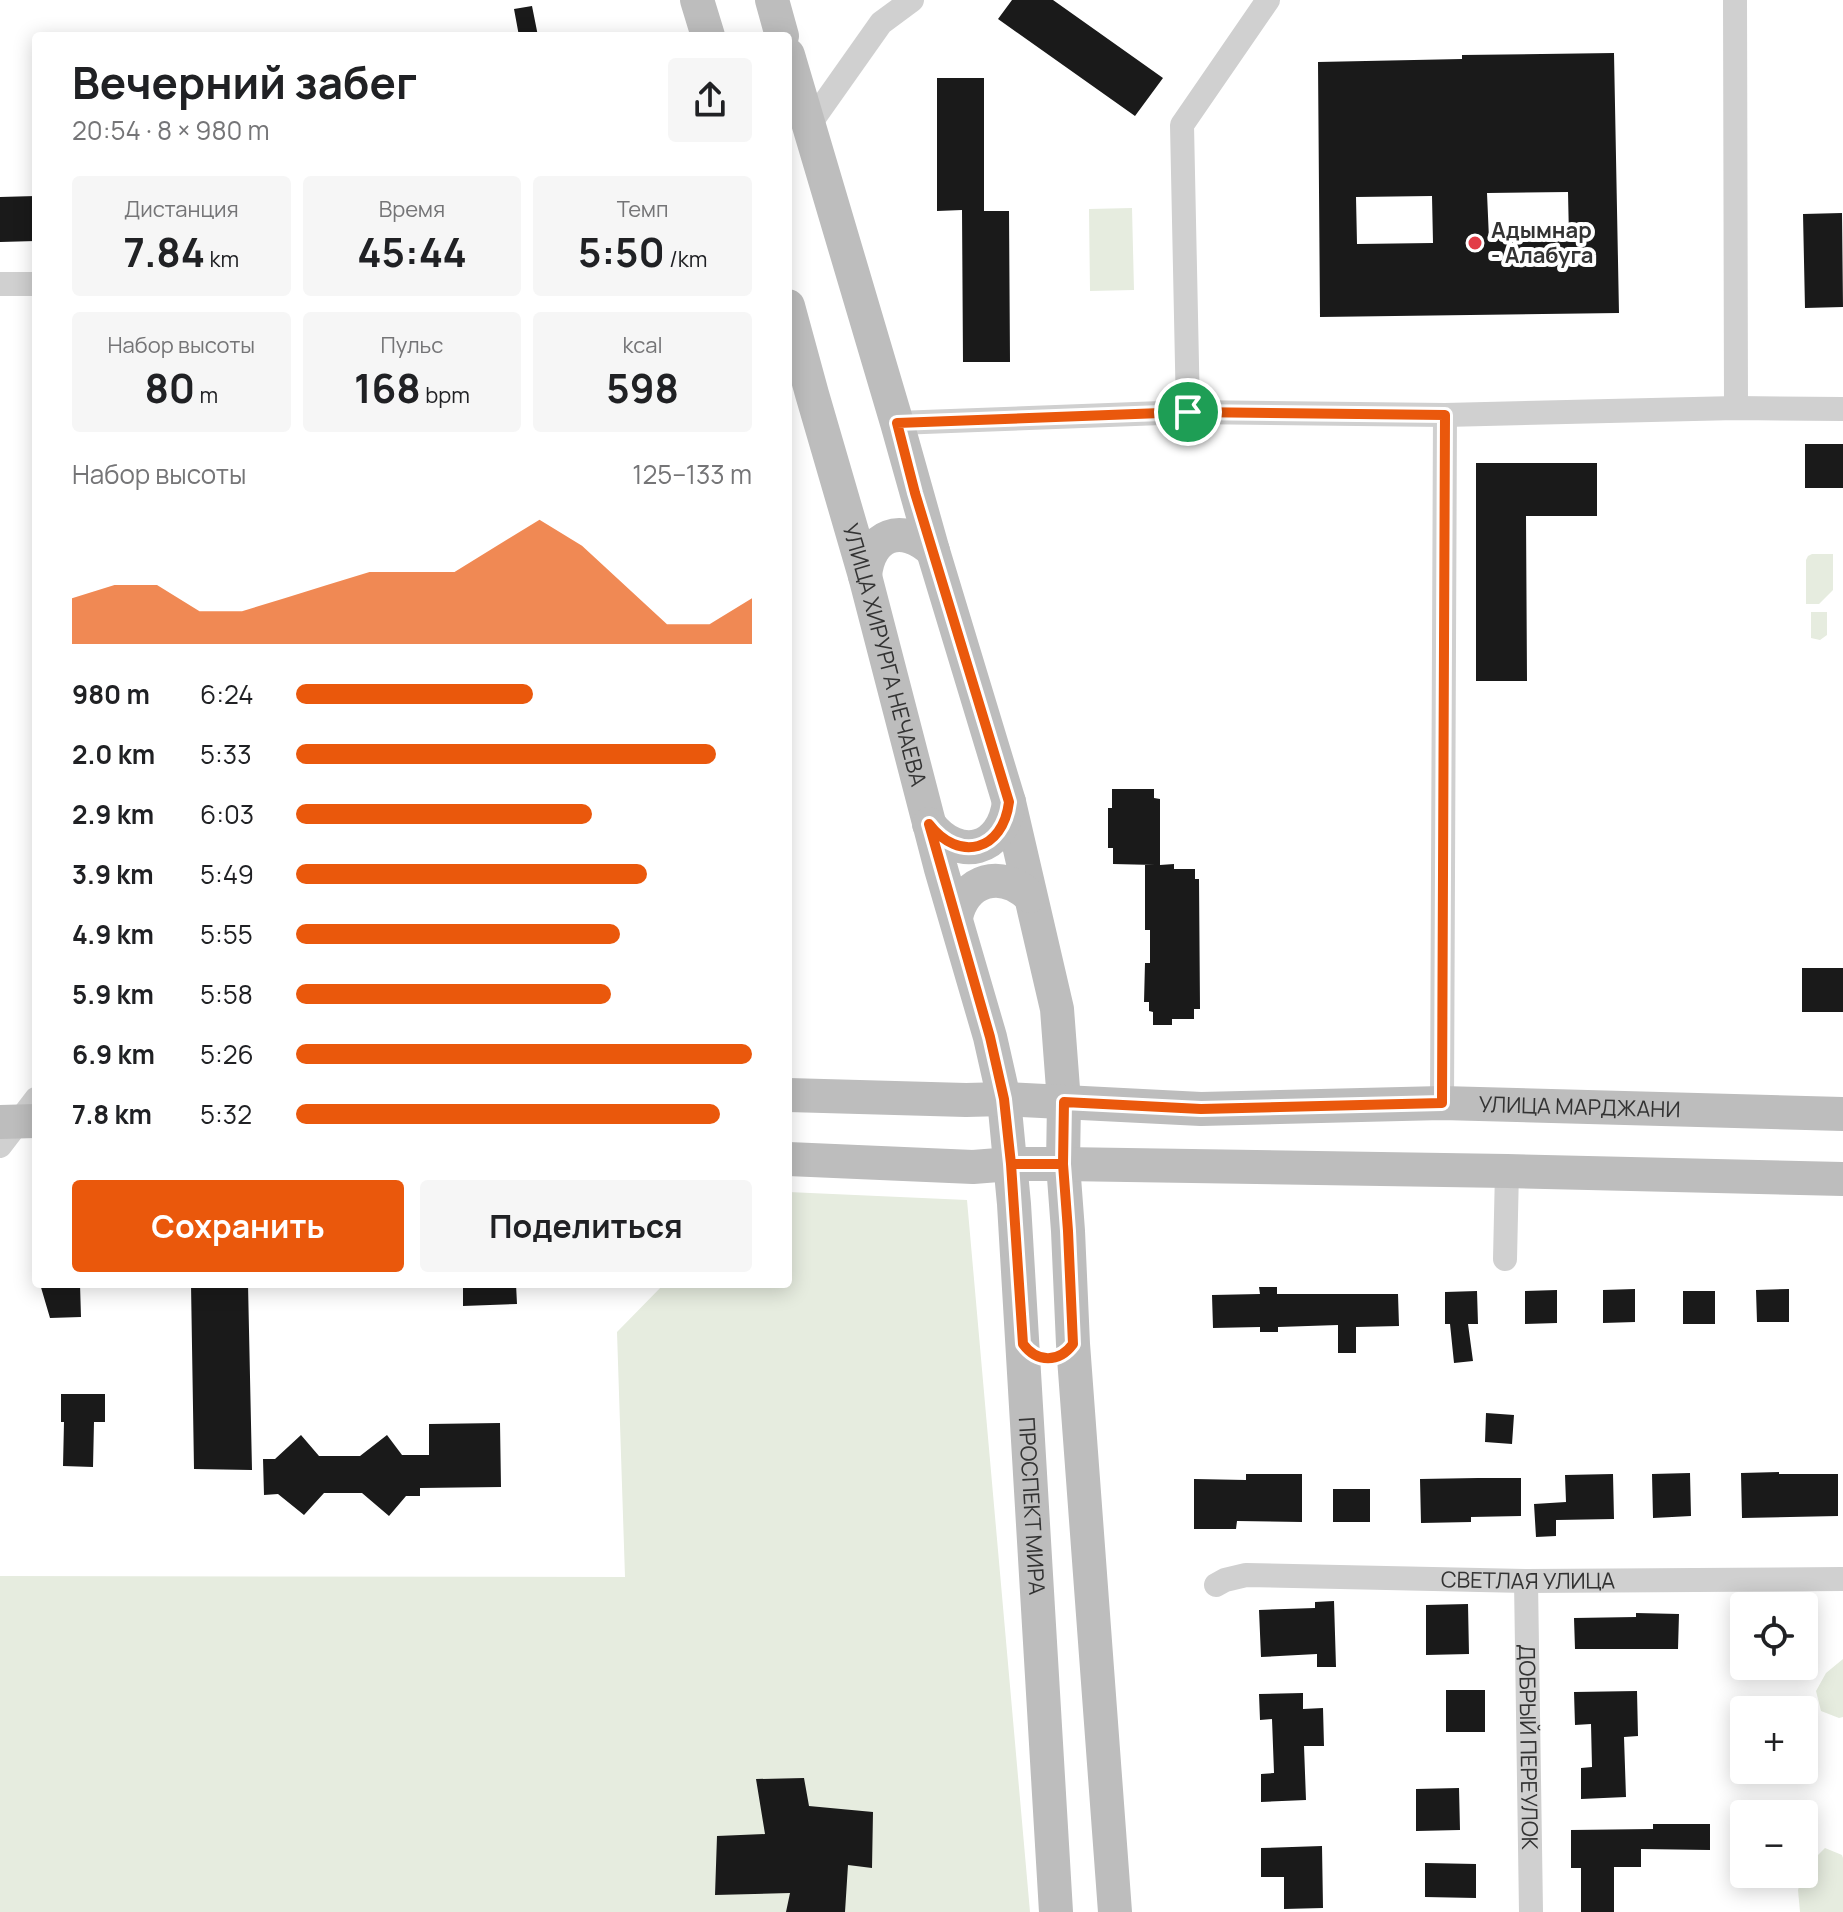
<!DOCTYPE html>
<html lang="ru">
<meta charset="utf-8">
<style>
:root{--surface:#fff;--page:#f6f6f6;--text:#202124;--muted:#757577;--accent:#ea580c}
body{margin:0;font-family:Manrope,sans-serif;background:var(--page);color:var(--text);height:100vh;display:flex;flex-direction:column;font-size:30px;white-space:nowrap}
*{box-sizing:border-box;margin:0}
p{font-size:26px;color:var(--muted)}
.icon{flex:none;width:44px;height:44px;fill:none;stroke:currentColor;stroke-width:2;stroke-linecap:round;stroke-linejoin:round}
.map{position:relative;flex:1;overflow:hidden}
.panel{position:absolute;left:32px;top:32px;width:760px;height:1256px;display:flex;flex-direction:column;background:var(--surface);border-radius:8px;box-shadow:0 4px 20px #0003}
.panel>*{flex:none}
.controls{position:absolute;left:1730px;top:1592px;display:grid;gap:16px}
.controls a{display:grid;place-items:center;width:88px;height:88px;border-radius:8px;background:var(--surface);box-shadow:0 4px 20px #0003;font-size:40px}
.pin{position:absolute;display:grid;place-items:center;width:68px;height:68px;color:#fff;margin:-34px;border:4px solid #fff;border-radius:50%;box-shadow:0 2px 8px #0007}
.round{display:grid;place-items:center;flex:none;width:84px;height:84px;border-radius:8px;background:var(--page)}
.headline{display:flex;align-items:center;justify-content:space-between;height:136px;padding:0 40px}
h1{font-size:44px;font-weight:700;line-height:60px}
.stats{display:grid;grid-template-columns:repeat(3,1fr);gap:12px;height:136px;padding:8px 40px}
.stats div{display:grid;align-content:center;border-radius:8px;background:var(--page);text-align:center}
.stats b{font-size:40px;font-weight:700}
.stats small{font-size:22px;font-weight:400}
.stats p{font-size:22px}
.chart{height:224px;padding:16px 40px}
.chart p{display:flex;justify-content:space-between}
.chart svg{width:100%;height:144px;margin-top:8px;fill:var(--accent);opacity:.7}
.cta{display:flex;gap:16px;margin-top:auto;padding:16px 40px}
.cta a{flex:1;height:92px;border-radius:8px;background:var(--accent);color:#fff;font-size:32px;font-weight:700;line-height:92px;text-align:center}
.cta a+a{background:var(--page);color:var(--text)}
ul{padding:0 40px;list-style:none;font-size:26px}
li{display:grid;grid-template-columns:128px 96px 1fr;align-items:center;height:60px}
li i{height:20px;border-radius:10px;background:var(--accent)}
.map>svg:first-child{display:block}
.green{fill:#e6ecdf}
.building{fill:#1a1a1a;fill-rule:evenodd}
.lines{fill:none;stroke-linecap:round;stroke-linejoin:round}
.street{stroke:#d0d0d0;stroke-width:24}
.secondary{stroke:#bdbdbd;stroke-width:34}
.route-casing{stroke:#fff;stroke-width:16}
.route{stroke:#ea580c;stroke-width:10}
.poi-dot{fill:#e23c46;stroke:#fff;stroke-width:3}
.labels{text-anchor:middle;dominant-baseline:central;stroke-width:8;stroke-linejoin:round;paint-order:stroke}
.poi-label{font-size:22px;font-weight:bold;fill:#333;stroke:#fff;text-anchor:start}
.street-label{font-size:22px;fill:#333;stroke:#fff}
</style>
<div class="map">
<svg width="1843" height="1912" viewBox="0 0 1843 1912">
<rect width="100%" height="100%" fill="#fff"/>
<!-- green -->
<path class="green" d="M1132 208 1134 290 1090 291 1089 209Z
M1812 554H1833V590L1819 604H1806V560L1808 556Z
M1811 612H1827V635L1820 640 1811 638Z
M788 1192 967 1200 1030 1912H0V1576L625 1577 617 1332 664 1284H788Z
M1843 1659V1717L1839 1718 1821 1711 1816 1691 1826 1673Z
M1825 1848 1842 1855 1843 1858V1912H1800L1798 1890 1804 1869Z"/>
<!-- building -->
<path class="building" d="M1012 0H1053L1163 78 1135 116 998 19Z
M532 6 538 36H519L514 9Z
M1614 53 1619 313 1320 317 1318 62 1462 59V55ZM1568 192 1569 238 1489 239 1487 193ZM1432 196 1433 243 1357 244 1356 197Z
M937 78H984V211H1009L1010 362H963L962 210 937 211Z
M36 196V241L0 242V197Z
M1842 213 1843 307 1805 308 1803 214Z
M1805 444H1843V488H1805Z
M1476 463H1597V516H1526L1527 681H1476Z
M1112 789H1154V798L1160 799V865L1174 864V869H1195V879H1199L1200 1009H1194V1019H1172V1025H1153V1012L1149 1011V1002H1144L1145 963H1150V930H1145V865H1155L1113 864V848H1108V808H1112Z
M1802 968H1843V1012H1802Z
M40 1284H80L81 1317 50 1318Z
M191 1284H248L252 1470 194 1469Z
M463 1284H516L517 1304 463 1306Z
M1259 1287H1277V1294H1398L1399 1326 1356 1327V1353H1338V1325L1278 1327V1332H1260V1327L1213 1328 1212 1295 1260 1294Z
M1635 1289V1322L1603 1323V1290Z
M1789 1289V1322H1757L1756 1290Z
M1557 1290V1323L1525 1324V1291Z
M1477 1291 1478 1324H1468L1473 1361 1454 1363 1450 1324H1445V1292Z
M1683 1291H1715V1324H1683Z
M61 1394H105V1422H94L93 1467 63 1466 64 1422H61Z
M1486 1413 1514 1415 1512 1444 1485 1442Z
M500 1423 501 1487 420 1488V1496H406L389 1516 362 1493H324L304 1515 278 1494 264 1495 263 1459H275L301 1435 319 1456H360L387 1435 402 1455H429V1424Z
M1779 1472V1474H1838V1516L1742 1518 1741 1473Z
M1690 1473 1691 1516 1653 1518 1652 1474Z
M1246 1474H1302V1522L1237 1521 1236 1529H1194V1479L1246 1480Z
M1613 1474 1614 1519 1556 1520V1536L1536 1537 1534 1504 1566 1502 1565 1475Z
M1478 1478H1521V1516L1471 1517V1522L1421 1523 1420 1479Z
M1333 1489H1370V1522H1333Z
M1334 1601 1336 1667H1317V1654L1261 1657 1259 1610 1315 1608V1602Z
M1468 1604 1469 1654 1426 1655V1605Z
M1636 1613 1679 1614 1678 1649H1575L1574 1618 1636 1617Z
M1446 1690H1485V1732H1446Z
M1637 1691 1638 1736 1624 1737 1626 1797 1581 1799V1768L1592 1767 1591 1724 1575 1725 1574 1692Z
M1303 1693V1709L1323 1708 1324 1746H1304L1306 1800 1261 1802V1774L1274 1773 1272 1719 1260 1720 1259 1694Z
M804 1778 809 1806 873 1812 872 1868 848 1865 845 1912H786L790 1893 715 1895 717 1836 765 1834 756 1779Z
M1459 1788 1460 1830 1416 1831V1789Z
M1653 1824H1710V1850L1641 1849V1867H1614V1912H1581V1868H1571V1830L1653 1829Z
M1322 1846 1323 1908 1284 1909V1877H1261V1848Z
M1425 1863 1476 1864V1898L1425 1897Z"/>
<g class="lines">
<!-- street -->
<g class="street">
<path d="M1735 0 1736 408"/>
<path d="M809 125 881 23 912 0"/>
<path d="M0 284H36"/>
<path d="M1188 412 1182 125 1268 0"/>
<path d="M897 423 1188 412 1445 415 1736 408 1843 409"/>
<path d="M1442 1103 1445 415"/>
<path d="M0 1146 36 1099"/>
<path d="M1505 1259 1507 1171"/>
<path id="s1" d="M1526 1581 1531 1912"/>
<path id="s2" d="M1216 1585 1225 1580 1246 1575 1526 1581 1843 1579"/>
</g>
<!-- secondary -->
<g class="secondary">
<path d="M697 0 708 36"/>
<path d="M772 0 782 36"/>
<path d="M788 55 897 423 933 551 1009 802 1057 1009 1064 1102 1063 1164 1068 1231 1073 1344 1115 1912"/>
<path id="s3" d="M788 306 812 394 865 576 941 869 990 1037 1004 1099 1014 1204 1056 1912"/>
<path d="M865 576C869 534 902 522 933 551"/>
<path d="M929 824C959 863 1003 851 1009 802"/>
<path d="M956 917C965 879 1001 869 1030 896"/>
<path id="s4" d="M788 1095 966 1100 1004 1099 1201 1109 1442 1103 1843 1114"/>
<path d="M0 1122 36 1121"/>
<path d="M788 1159 973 1167 1011 1164H1063L1507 1171 1843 1179"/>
</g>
</g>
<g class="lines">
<!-- route casing -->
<g class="route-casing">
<path id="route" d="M1188 412 897 423 915 493 1009 802C1003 851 959 863 929 824L990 1037 1004 1099 1011 1164H1063L1068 1231 1073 1344C1059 1363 1037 1363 1023 1344L1011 1164H1063L1064 1102 1201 1109 1442 1103 1445 415 1188 412"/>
</g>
<!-- route -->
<use href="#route" class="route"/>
</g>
<!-- markers -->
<circle class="poi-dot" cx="1475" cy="243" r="8"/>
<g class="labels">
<!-- poi labels -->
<g class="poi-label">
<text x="1491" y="230">Адымнар<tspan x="1491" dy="25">- Алабуга</tspan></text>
</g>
<!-- street labels -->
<g class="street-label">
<text stroke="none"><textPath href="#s3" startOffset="362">УЛИЦА ХИРУРГА НЕЧАЕВА</textPath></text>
<text stroke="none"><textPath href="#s4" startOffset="792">УЛИЦА МАРДЖАНИ</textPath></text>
<text stroke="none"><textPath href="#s3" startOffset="1230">ПРОСПЕКТ МИРА</textPath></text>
<text stroke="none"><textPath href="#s2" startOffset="314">СВЕТЛАЯ УЛИЦА</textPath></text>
<text stroke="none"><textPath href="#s1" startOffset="166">ДОБРЫЙ ПЕРЕУЛОК</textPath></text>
</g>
</g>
</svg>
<div class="controls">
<a><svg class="icon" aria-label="locate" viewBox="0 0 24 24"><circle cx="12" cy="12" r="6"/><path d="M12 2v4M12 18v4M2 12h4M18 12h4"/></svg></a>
<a>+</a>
<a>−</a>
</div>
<div class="pin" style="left:1188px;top:412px;background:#1e9e55"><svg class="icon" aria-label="arrive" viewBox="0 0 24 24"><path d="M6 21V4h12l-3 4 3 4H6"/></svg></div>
<section class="panel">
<div class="headline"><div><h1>Вечерний забег</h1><p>20:54 · 8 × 980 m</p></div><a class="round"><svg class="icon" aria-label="share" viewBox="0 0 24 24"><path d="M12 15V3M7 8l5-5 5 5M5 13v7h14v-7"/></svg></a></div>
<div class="stats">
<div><p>Дистанция</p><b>7.84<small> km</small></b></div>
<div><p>Время</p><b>45:44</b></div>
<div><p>Темп</p><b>5:50<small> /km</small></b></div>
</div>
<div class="stats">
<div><p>Набор высоты</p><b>80<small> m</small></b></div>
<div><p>Пульс</p><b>168<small> bpm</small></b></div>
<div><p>kcal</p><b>598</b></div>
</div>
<div class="chart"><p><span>Набор высоты</span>125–133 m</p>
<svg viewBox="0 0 160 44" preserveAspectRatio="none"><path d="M0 44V30L10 26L20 26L30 34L40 34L50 30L60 26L70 22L80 22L90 22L100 14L110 6L120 14L130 26L140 38L150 38L160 30V44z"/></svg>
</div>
<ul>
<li><b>980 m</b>6:24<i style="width:52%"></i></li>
<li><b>2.0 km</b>5:33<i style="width:92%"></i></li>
<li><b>2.9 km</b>6:03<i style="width:65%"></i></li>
<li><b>3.9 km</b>5:49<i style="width:77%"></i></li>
<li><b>4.9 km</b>5:55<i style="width:71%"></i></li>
<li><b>5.9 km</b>5:58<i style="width:69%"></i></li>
<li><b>6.9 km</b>5:26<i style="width:100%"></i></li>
<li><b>7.8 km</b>5:32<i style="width:93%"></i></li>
</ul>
<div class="cta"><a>Сохранить</a><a>Поделиться</a></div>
</section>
</div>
